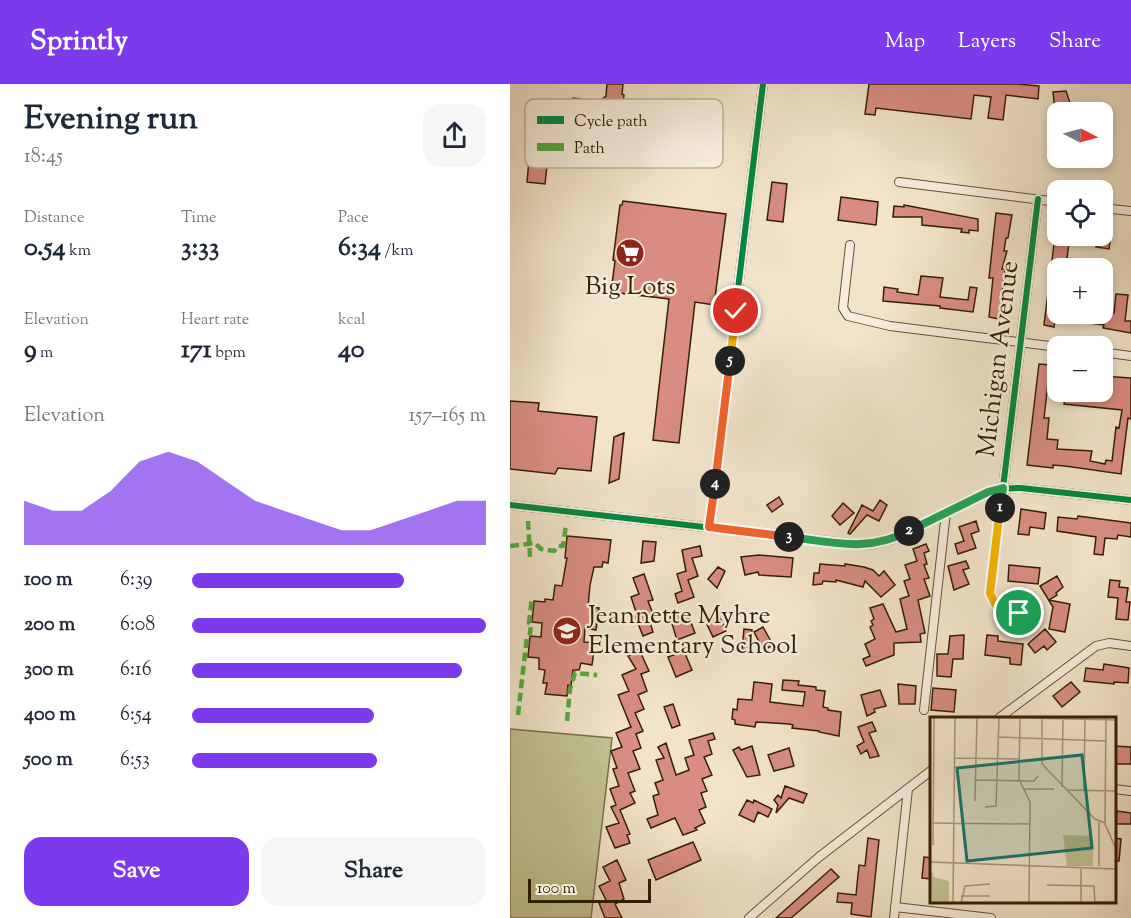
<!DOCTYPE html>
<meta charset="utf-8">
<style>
:root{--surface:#fff;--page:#f6f6f7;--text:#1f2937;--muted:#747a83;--accent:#7c3aed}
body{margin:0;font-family:"Sorts Mill Goudy",serif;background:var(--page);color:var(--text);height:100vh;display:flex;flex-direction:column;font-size:22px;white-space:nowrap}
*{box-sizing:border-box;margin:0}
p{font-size:20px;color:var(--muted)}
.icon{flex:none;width:33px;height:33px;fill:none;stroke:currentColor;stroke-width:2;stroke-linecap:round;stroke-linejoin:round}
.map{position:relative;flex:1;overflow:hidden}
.drawer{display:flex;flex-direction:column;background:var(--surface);width:510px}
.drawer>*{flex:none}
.needle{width:39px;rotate:96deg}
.fabs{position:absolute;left:537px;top:18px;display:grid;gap:12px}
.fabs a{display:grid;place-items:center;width:66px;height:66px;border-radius:12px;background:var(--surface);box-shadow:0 3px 9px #0003;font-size:30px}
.scale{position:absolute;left:18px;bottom:15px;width:123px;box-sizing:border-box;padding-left:6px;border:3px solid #341f03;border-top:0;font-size:16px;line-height:21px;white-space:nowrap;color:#341f03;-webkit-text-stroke:4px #f6eddd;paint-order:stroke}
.pin{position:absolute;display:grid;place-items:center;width:51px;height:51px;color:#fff;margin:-26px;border:3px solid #fff;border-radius:50%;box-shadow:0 2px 6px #0007}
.km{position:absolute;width:30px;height:30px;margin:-15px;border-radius:50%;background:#222;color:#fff;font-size:16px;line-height:30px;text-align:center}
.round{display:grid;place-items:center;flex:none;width:63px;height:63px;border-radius:18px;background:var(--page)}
.overview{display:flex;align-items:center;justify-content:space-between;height:102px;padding:0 24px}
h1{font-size:33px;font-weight:800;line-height:45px}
.figures{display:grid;grid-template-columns:repeat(3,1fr);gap:9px;height:102px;padding:6px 24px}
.figures div{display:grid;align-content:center}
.figures b{font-size:26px;font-weight:800}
.figures small{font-size:16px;font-weight:400}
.figures p{font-size:16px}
.chart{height:168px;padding:12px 24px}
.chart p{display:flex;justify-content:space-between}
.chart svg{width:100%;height:108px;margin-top:6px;fill:var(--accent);opacity:.7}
.primary-button{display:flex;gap:12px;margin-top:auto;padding:12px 24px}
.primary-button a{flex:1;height:69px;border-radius:18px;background:var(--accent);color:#fff;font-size:24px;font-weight:800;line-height:69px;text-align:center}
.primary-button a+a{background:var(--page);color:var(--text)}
ul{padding:0 24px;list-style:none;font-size:20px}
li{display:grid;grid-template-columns:96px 72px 1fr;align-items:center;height:45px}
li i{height:15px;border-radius:8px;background:var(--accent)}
header{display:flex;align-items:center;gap:36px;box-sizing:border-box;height:84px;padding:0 30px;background:var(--accent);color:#fff}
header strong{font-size:28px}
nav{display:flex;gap:33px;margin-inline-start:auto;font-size:21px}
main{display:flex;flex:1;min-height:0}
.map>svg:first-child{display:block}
.green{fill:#c2c292;stroke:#7b704a;stroke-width:1.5}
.building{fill:#d98c82;stroke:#341f03;stroke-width:1.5}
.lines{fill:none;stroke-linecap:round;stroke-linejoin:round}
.minor-casing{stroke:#635035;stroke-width:10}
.minor{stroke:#f6eddd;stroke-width:8}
.quiet{stroke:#54aa40;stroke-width:4.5;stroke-dasharray:9 4.5;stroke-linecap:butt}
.cycleway-casing{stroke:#f6eddd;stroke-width:10}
.cycleway{stroke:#00873e;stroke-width:6}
.split-1-casing{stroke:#fff;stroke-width:12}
.split-2-casing{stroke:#fff;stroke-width:12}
.split-3-casing{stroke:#fff;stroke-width:12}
.split-4-casing{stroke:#fff;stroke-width:12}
.split-5-casing{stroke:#fff;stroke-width:12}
.split-6-casing{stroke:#fff;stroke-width:12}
.split-1{stroke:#f5b400;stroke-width:8}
.split-2{stroke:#22a559;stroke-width:8}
.split-3{stroke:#22a559;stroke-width:8}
.split-4{stroke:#f0652b;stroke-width:8}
.split-5{stroke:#f0652b;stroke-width:8}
.split-6{stroke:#f5b400;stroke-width:8}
.labels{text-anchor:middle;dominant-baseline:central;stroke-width:4.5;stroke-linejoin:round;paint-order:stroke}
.poi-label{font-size:26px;fill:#341f03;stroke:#f6eddd}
.street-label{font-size:26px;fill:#341f03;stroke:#f6eddd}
.inset-road{fill:none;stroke:#a5957b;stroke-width:1.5}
.view{fill:#0f766e;fill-opacity:0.15;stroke:#0f766e;stroke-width:3}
.inset-edge{fill:none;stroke:#341f03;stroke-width:3}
.key{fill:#f6eddd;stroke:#bcaf9c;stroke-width:1.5}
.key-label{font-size:16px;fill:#341f03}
</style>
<header>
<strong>Sprintly</strong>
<nav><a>Map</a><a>Layers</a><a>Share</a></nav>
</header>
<main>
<section class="drawer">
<div class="overview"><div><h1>Evening run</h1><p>18:45</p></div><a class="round"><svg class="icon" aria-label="share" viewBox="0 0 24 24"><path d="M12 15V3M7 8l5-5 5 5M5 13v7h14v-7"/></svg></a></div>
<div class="figures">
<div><p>Distance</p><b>0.54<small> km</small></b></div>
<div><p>Time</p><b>3:33</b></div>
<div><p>Pace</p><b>6:34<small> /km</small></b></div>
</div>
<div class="figures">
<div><p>Elevation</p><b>9<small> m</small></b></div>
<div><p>Heart rate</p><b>171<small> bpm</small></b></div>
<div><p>kcal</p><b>40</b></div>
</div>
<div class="chart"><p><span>Elevation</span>157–165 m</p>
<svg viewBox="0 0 160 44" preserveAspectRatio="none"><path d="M0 44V26L10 30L20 30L30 22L40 10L50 6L60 10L70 18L80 26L90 30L100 34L110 38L120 38L130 34L140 30L150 26L160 26V44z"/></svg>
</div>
<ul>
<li><b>100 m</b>6:39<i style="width:72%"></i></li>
<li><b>200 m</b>6:08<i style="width:100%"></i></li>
<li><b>300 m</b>6:16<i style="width:92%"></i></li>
<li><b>400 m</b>6:54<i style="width:62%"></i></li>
<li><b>500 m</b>6:53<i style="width:63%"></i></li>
</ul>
<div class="primary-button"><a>Save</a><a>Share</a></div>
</section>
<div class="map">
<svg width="621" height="834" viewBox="0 0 621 834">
<rect width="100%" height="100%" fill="#f1e4cb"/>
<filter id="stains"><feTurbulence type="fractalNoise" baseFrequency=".00333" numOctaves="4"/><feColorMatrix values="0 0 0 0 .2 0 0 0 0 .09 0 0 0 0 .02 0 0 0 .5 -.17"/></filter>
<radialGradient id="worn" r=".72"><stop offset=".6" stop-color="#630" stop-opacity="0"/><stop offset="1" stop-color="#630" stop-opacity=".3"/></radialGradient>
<!-- green -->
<path class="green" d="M0 645 102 654 81 834H0Z"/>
<!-- building -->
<path class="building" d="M97 0H113L112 10 114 11 110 45 60 40 63 14 70 15V18L86 20 96 12Z
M359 0H508L529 2 528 15 496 11 493 36 478 34 481 13 464 11 461 35 366 24 365 31 355 30Z
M556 7 561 22 545 26 543 8Z
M21 53 40 55 35 100 17 98Z
M262 98 277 100 273 138 257 136Z
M331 113 368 118 366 141 328 136Z
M113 117 216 130 204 221 185 218 169 359 143 356 159 215 101 208 105 177 103 176 110 121H112Z
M394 121 468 135V147L459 146V149L451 148 452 145 412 141V133H383L384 122 394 123Z
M486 129 502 131 498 154H496L494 167H497L492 185H495L489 235 479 233 483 194H479Z
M592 150 601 151 599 165 586 163 587 161 579 160 580 152H592Z
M545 152H560L557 174 560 175 559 183 548 184V230H550L549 236H545L544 243 534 241Z
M411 192 433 194 430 213 458 216 460 203 467 204 463 228 430 224V222L373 217 374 203 388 205 387 208 408 211Z
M606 210 618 211 615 237H621V249L593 244 594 241 565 237 566 230 604 229Z
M529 280 540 281 534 334H539L537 355 548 356 547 365 582 367 580 377 595 380 596 376 602 377 606 343 609 344 612 326 554 320 556 310 592 315V292L621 294V335L618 334 611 390 555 382 543 381V384L517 381Z
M0 317 29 319 28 327 87 333 81 387 48 384 45 390 0 385Z
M114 349 109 395 99 399 104 353Z
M269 413 273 420 262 428 257 421Z
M370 416 377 421 369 437 357 431 340 450 338 449 352 421 363 427Z
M333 419 344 429 330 441 322 432Z
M511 425 536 429 534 445 520 443 519 451 508 450Z
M568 432 621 439V453L608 451 607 455 595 454 593 471 584 470 586 453 547 447 548 433 567 435Z
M466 437 469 447 461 450 466 464 448 470 445 460 454 457 449 443Z
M57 452 101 456 98 479 93 478 92 483H84L80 501 78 523 89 524 86 546 75 544 74 558 85 559 82 581 71 579 69 586H63L61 602 58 601 57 612 35 610 37 599H33L35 586 29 585V574L18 573 20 552 31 553 32 539 22 538 24 517 35 518V515L43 516 45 501 52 502 57 474H55Z
M133 457 146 458 144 477 131 479Z
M416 460 419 467 414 469 417 480 414 481 419 494 414 495 420 512 408 516 415 549 410 550 411 558 384 559V571L356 582 353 575 360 572 355 560 365 555 360 543 363 541 361 537 364 535 360 524 373 520 386 548 397 545 390 515 399 512 394 497 400 495 395 481 407 477 403 465Z
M190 462 192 472 182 474 188 492 178 496 184 513 168 519 165 510 172 507 167 490 176 487 172 466Z
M249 471 283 474 281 493 249 491 248 488 235 491 231 473Z
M456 477 459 484 453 486 459 500 444 506 438 482Z
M310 480 335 482V480L354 483 363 486 369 492 374 487 385 501 371 513 355 497 353 503 326 496V498L313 497 312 500 303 501 304 489H309Z
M499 481 530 484 528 500 498 497Z
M208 483 215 487 207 504 198 495Z
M134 490 143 516 138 517 143 530 138 532 143 548 133 552 125 532 127 531 121 513 129 510 123 494Z
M547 492 553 503 546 509 547 511 539 516 560 520 555 548 539 545 543 523 530 502Z
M600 496 610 497 609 503 618 504 616 518H620L618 536 606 535 608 514 598 513Z
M207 527 216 547 203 553 194 534Z
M177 528 185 549 167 556 160 533Z
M253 543 263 561 256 565 255 561 252 563 244 548Z
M234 545 242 546 239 567 232 566Z
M535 545 546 558 537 566 534 562 525 569 518 560Z
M454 551 453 575H443L441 593 427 592V570H438L440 552Z
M477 551 488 552V557L513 560 511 581 500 580V574L475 571Z
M129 565 139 587 131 590 137 607 128 611 134 625 125 629 133 647 126 650 131 664 123 667 130 685 118 689 125 707 120 709 125 719 110 726 120 750 117 751 120 759 105 764 96 743 109 739 101 723 106 721 100 705 109 702 103 685 107 684 101 667 112 663 106 649 121 643 108 611 119 607 112 591 126 585 118 572Z
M174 567 182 586 166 593 158 573Z
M594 580 619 584 618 599 604 598V600L574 597 576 584 593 586Z
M273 596 289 597 288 601 306 603V606L315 607 313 623 318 624V626L331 628 329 652 309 648V647L282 644 283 641 279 640 246 638 245 643 225 640V636L222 635 223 625 227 626 228 615 242 616 244 598 262 600 260 618 293 622 295 608 272 606Z
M561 598 570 608 552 623 543 612Z
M388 600 406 602 405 620H389Z
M423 604 446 606 444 628 421 626Z
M370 606 376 622 364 625 365 628 357 632 351 611Z
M163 620 170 641 162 644 154 623Z
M362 638 366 647 359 649 369 672 360 674 357 666 351 670 347 662 354 658 348 643Z
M203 649 205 655 198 657 202 670 194 673 202 691 192 695 197 707 191 709 196 723 189 726 195 739 185 744 187 746 173 751 165 734 141 744 137 735 148 731 143 712 149 710 145 699 153 696 146 676 154 674 148 663 156 659 166 691 179 686 175 674 184 671 179 656Z
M242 662 250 691 237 693 223 666 229 663 231 666Z
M604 662 621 663V680H604Z
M279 664 284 682 264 687 258 671Z
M275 702 297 710 293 719 279 714 266 729 268 721 264 716 268 711 271 714Z
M237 716 243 719 244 716 262 725 258 733 248 728 244 738 229 731Z
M607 727 621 729V740H606Z
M358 754 369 756 361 833 341 830 342 819 327 818 328 809 346 811 349 781 355 782Z
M604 754 611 755 609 777H604Z
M183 758 191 776 146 796 138 776Z
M414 773 422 774V795L412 794Z
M107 776 116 796 109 799 114 815 105 820 112 834H95L89 819 96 816 89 802 100 797 93 783Z
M321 785 329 793 281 834H266Z"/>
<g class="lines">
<!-- minor casing -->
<g class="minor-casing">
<path id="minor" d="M389 98 548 118
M592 124 621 127
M340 161 333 224 338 232 380 242 548 263
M592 268 621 272
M0 421 353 461C407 460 454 401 511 404L621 416
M199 443 253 0
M509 529C492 525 480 522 481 503L528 115
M414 626 436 428
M489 634 586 562 599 559 621 562
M604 705 621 707
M385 823 481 834
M239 834 309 773 422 686
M384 834 398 705"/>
</g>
<!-- minor -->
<use href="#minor" class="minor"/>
<!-- quiet -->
<path class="quiet" d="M18 437 20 473
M0 462 25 459 31 465 44 467 48 462H53L56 441
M8 631 17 552 20 550 21 540 19 539 22 513
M57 637 60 605 65 589 87 591"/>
<!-- cycleway casing -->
<g class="cycleway-casing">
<path id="cycleway" d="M0 421 353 461C407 460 454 401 511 404L621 416
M199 443 253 0
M509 529C492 525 480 522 481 503L528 115"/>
</g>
<!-- cycleway -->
<use href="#cycleway" class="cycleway"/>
</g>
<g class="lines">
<!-- split-1 casing -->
<g class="split-1-casing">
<path id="split-1" d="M490 424 480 509 485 520 496 526 509 529"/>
</g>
<!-- split-2 casing -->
<g class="split-2-casing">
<path id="split-2" d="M399 447 478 408 493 404 490 424"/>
</g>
<!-- split-3 casing -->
<g class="split-3-casing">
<path id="split-3" d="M279 453C324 458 356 469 399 447"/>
</g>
<!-- split-4 casing -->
<g class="split-4-casing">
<path id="split-4" d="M205 400 199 443 279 453"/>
</g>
<!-- split-5 casing -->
<g class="split-5-casing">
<path id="split-5" d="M205 400 220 277"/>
</g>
<!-- split-6 casing -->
<g class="split-6-casing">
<path id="split-6" d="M220 277 226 227"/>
</g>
<!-- split-1 -->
<use href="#split-1" class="split-1"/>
<!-- split-2 -->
<use href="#split-2" class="split-2"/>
<!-- split-3 -->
<use href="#split-3" class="split-3"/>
<!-- split-4 -->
<use href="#split-4" class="split-4"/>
<!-- split-5 -->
<use href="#split-5" class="split-5"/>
<!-- split-6 -->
<use href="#split-6" class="split-6"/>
</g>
<!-- icons -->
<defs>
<g id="supermarket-disc" transform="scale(1.5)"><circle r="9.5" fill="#8f2418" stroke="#f6eddd"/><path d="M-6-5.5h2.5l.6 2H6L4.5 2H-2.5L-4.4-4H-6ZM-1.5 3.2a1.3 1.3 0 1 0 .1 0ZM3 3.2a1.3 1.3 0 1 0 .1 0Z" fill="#fff"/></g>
<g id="school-disc" transform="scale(1.5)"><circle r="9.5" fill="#8f2418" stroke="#f6eddd"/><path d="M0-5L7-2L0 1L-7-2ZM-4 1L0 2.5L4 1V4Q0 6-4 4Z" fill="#fff"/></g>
</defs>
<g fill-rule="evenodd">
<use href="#supermarket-disc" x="120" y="169"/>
<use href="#school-disc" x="57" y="547"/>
</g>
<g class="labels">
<!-- poi labels -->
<g class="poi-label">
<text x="120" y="203">Big Lots</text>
<text x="78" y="532" text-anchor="start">Jeannette Myhre<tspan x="78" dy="30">Elementary School</tspan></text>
</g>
<!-- street labels -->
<g class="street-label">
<text transform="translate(489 275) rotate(-83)">Michigan Avenue</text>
</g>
</g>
<!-- overview -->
<g transform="translate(420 633)">
<rect width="186" height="186" fill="#f1e4cb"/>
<path d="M133 118 163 119V149H137ZM0 149 4 160 19 164V186H2Z" fill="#c2c292"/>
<path class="inset-road" d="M59 0 186 3M90 0 89 62 100 85 99 186M112 0V47L165 102 175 106M176 0 175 107 186 132M68 20 176 24M25 41 89 42M46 63 104 64 108 59M132 70 133 2M94 72H124M136 73 186 74M154 73 155 0M45 84 47 0M55 90 66 89 69 0M2 106 100 107M3 128 4 0M0 145 186 152M169 149V105M117 168 164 169 165 186M31 179H60M165 185H186M23 186 25 0M31 186 35 169 60 167M151 186V152"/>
<path class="view" d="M152 38 162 131 37 144 27 51Z"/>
<rect width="186" height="186" class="inset-edge"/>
</g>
<!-- legend -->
<rect x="15" y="15" width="198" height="69" rx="9" class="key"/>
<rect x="27" y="32" width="27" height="8" fill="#00873e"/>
<rect x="27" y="59" width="27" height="8" fill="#54aa40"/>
<g class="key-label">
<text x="64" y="42">Cycle path</text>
<text x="64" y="69">Path</text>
</g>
<rect width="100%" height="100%" filter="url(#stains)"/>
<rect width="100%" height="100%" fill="url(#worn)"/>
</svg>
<div class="fabs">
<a><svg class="needle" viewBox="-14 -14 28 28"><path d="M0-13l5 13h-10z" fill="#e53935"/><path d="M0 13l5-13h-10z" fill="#747a83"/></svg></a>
<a><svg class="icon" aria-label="locate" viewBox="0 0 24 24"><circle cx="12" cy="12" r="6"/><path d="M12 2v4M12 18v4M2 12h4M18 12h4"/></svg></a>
<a>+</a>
<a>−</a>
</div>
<div class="scale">100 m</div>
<div class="pin" style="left:509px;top:529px;background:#1e9e55"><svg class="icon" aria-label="arrive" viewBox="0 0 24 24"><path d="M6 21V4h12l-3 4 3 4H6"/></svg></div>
<div class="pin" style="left:226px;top:227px;background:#d93025"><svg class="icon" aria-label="check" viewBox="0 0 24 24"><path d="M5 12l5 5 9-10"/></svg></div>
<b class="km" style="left:490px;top:424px">1</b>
<b class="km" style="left:399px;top:447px">2</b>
<b class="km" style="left:279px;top:453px">3</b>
<b class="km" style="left:205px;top:400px">4</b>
<b class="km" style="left:220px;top:277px">5</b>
</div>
</main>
